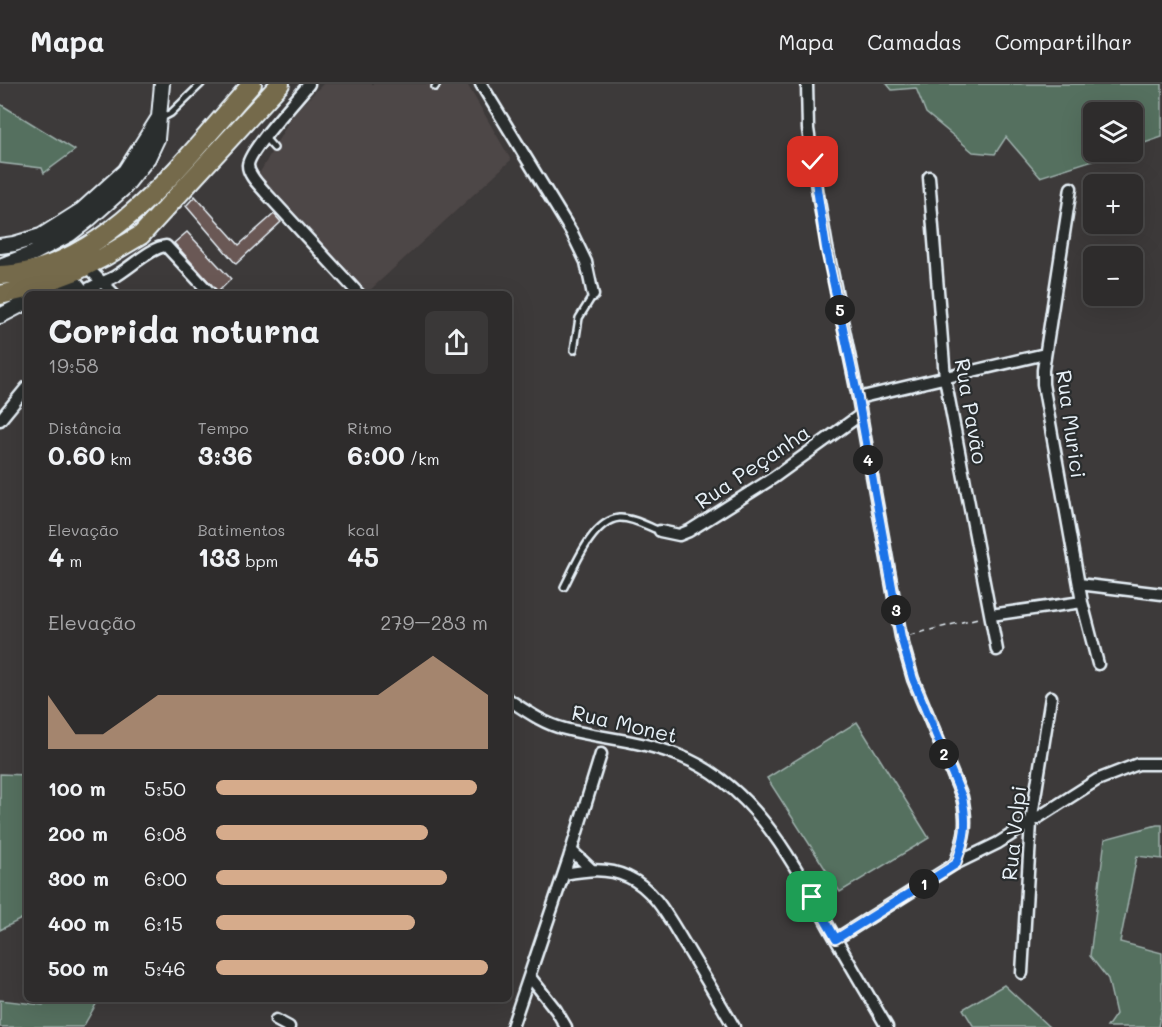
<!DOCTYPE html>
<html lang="pt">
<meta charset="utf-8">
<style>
:root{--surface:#2e2c2c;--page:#3a3838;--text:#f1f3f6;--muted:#a7a7a9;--line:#494848;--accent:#d6ab8b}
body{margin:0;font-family:Mali,sans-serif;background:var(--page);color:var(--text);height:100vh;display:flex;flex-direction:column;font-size:22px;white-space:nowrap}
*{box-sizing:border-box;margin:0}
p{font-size:20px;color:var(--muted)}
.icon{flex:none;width:33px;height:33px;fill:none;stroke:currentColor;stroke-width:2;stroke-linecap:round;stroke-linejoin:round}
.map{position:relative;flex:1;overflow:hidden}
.drawer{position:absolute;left:24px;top:207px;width:488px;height:711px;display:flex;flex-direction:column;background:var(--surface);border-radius:9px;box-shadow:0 6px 24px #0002,0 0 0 2px var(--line)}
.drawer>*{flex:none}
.fabs{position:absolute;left:1083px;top:18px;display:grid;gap:12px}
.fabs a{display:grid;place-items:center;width:60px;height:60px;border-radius:9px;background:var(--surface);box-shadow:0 6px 24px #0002,0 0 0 2px var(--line);font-size:30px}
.pin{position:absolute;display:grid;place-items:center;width:51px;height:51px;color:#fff;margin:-26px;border-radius:12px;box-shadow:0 3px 9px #0006}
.km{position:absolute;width:30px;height:30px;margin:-15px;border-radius:50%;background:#222;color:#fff;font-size:16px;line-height:30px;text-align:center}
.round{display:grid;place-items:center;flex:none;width:63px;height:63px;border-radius:9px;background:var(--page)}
.head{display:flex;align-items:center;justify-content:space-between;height:102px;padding:0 24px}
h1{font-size:33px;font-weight:800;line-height:45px}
.stats{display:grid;grid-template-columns:repeat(3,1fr);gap:9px;height:102px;padding:6px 24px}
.stats div{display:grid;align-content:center}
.stats b{font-size:26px;font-weight:800}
.stats small{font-size:16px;font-weight:400}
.stats p{font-size:16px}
.chart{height:168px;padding:12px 24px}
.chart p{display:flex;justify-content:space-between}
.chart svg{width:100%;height:108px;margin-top:6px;fill:var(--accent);opacity:.7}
ul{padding:0 24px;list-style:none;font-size:20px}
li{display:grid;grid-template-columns:96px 72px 1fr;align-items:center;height:45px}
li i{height:15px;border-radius:8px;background:var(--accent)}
header{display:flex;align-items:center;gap:36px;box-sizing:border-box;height:84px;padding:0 30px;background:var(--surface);border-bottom:2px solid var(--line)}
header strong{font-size:28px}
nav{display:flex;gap:33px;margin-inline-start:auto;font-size:21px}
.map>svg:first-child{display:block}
.built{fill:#4d4646}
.green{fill:#54705f;stroke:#9eb0ac;stroke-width:1.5}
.building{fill:#6a5855;stroke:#e8f1f8;stroke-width:1.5}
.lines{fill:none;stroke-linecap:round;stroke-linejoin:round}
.lane-casing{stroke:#e8f1f8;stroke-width:10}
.street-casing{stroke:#e8f1f8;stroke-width:15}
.secondary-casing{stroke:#e8f1f8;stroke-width:18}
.highway-casing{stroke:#e8f1f8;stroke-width:22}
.path{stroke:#e8f1f8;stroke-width:1.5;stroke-dasharray:6 4.5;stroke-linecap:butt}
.lane{stroke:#2a2d2e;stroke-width:5}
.street{stroke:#2a2d2e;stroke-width:10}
.secondary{stroke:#2a2d2e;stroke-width:14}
.highway{stroke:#756b4b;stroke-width:18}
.route-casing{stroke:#fff;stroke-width:12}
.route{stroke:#1a73e8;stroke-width:8}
.labels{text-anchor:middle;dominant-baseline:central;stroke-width:4.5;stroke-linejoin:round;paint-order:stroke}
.street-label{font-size:21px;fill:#e8f1f8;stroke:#2a2d2e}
</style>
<header>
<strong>Mapa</strong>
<nav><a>Mapa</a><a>Camadas</a><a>Compartilhar</a></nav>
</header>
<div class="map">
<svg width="1162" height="943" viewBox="0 0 1162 943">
<rect width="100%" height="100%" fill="#3d3a3a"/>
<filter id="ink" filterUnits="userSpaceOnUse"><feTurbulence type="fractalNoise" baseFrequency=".0167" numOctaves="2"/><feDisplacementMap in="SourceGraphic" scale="12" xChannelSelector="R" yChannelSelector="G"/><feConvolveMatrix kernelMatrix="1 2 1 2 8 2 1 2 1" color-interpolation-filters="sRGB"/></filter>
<g filter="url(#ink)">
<!-- built -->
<path class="built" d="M323 0H467L511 76 367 209 259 90 293 30Z"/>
<!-- green -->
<path class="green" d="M887 0H1162V53L1133 63 1132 28H1094V68H1118L1040 93 1006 53 995 70 973 68 926 29 916 4 892 6Z
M0 20 75 66 44 89 42 84 0 79Z
M857 638 929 754 840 808 767 694Z
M0 690 27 691V832L0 846Z
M1157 741H1162V775L1137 772 1120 858 1162 869V923L1158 943H1107L1116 930 1108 895 1090 872 1105 755Z
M1004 901 1049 943H974L963 925Z
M48 915H99L83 943H0V916L43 921Z"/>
<!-- building -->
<path class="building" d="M195 112 239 161 274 130 281 138 236 180 186 122Z
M187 148 231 195 218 208 174 159Z"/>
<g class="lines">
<!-- lane casing -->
<g class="lane-casing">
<path id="lane" d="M435 3 437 0
M160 35 171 29 201 0
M265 54 274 64
M574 266 579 234 593 211
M564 503C575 482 592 437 619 434 632 433 649 443 660 447"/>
</g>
<!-- street casing -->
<g class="street-casing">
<path id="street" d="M309 0C298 14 249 66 248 81 248 91 259 101 265 108L359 210
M481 0 572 149 586 178 593 211
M807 0 808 45 817 105 827 163 858 314 901 553 913 595 962 713C968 740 965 754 955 780
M929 93 945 294 997 566
M1071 104 1043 286V300L1082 518 1098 580
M86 182 114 210
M81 210C91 201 103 199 114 193 129 185 151 163 166 162L211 210
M858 314 1045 270
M0 336 27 303
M660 447 679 451 689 447 773 394 860 331
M1079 500 1162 510
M991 531 1082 518
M508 615C526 627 544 640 565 645 604 655 641 656 680 672 752 701 789 771 825 836 845 872 866 907 887 943
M572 767 592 786
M564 790C586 786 607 783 628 793 657 806 672 841 689 867 704 892 719 917 734 943
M836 855 955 780 998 759 1097 696 1138 680H1162
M1022 889 1031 738 1051 613
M530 893 556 926 566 943
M276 936 289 943
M512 943 569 774 601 670"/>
</g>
<!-- secondary casing -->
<g class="secondary-casing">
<path id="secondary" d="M0 162 14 160 41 152 82 126 125 87 158 35
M0 182 34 169 70 150 88 136 124 104 148 74 157 55 162 0
M60 202 69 199 76 200 80 205V210
M44 210 60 202 70 194
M0 232 27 218"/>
</g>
<!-- highway casing -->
<g class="highway-casing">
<path id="highway" d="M0 191C104 188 188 71 252 0
M0 211 30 204 78 186 104 173 141 151 280 0"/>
</g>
<!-- path -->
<path class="path" d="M910 551 978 534"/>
<!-- lane -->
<use href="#lane" class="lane"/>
<!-- street -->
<use href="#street" class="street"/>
<!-- secondary -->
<use href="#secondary" class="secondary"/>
<!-- highway -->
<use href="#highway" class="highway"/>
</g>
</g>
<g class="lines" filter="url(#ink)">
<!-- route casing -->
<g class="route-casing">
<path id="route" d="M812 813 836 855 956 780C965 754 968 740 962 713L913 595 901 553 858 314 826 164 813 78"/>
</g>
<!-- route -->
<use href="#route" class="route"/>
</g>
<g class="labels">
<!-- street labels -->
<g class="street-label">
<text transform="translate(972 327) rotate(80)">Rua Pavão</text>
<text transform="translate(1072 340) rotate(82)">Rua Murici</text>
<text transform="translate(752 382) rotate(-34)">Rua Peçanha</text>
<text transform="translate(625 639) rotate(13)">Rua Monet</text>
<text transform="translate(1013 749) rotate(-84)">Rua Volpi</text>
</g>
</g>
</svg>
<div class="fabs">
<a><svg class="icon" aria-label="layers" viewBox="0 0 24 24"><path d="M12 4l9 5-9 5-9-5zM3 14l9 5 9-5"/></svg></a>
<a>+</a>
<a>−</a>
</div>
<div class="pin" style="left:812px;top:813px;background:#1e9e55"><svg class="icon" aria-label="arrive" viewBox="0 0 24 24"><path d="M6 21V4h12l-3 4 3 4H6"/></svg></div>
<div class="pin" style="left:813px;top:78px;background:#d93025"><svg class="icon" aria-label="check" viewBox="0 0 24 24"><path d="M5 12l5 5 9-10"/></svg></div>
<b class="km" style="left:924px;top:800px">1</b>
<b class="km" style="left:944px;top:670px">2</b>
<b class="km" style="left:896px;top:526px">3</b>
<b class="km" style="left:868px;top:376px">4</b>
<b class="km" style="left:840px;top:226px">5</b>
<section class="drawer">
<div class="head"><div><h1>Corrida noturna</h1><p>19:58</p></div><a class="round"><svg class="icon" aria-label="share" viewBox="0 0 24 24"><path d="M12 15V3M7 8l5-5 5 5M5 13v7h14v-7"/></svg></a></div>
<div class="stats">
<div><p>Distância</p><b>0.60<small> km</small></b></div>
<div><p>Tempo</p><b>3:36</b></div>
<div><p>Ritmo</p><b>6:00<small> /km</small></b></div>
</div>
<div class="stats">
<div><p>Elevação</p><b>4<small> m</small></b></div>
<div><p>Batimentos</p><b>133<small> bpm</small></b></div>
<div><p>kcal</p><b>45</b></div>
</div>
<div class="chart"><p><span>Elevação</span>279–283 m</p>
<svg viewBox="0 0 160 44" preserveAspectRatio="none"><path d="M0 44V22L10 38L20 38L30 30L40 22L50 22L60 22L70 22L80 22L90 22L100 22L110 22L120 22L130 14L140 6L150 14L160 22V44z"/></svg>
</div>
<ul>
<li><b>100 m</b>5:50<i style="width:96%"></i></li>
<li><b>200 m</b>6:08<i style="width:78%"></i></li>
<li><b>300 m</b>6:00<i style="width:85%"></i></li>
<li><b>400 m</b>6:15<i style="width:73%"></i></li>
<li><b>500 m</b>5:46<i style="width:100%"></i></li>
</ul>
</section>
</div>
